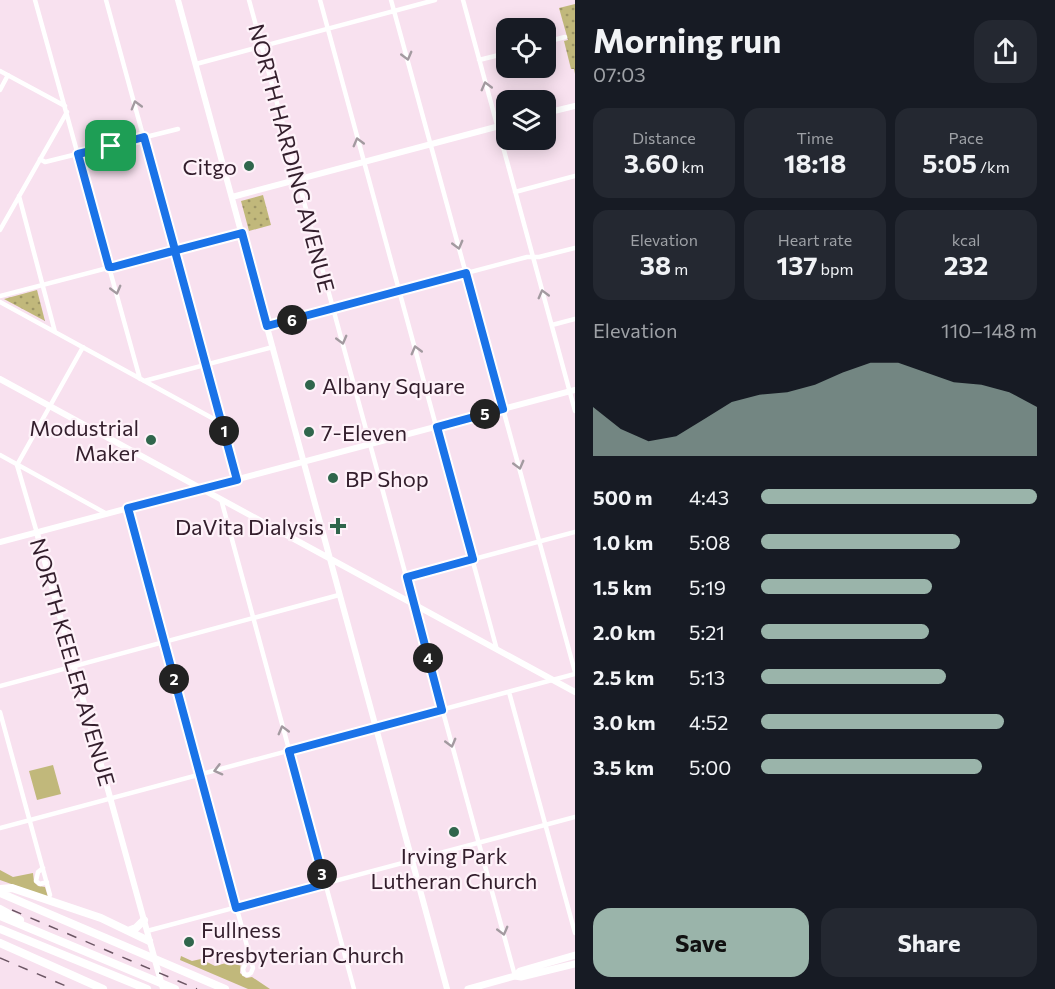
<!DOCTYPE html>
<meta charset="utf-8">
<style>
:root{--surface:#171b24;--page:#242831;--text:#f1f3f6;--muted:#9ea1a6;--accent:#9ab4aa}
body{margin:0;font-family:Commissioner,sans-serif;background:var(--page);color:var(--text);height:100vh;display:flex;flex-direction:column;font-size:22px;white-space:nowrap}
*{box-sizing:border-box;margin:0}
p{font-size:20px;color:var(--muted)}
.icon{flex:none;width:33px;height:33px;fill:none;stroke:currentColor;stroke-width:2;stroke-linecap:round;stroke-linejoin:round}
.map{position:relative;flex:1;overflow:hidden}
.details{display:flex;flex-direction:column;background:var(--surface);width:480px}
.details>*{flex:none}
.fabs{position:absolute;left:496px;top:18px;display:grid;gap:12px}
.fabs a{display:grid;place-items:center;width:60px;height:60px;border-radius:12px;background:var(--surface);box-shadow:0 3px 15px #0003;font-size:30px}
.pin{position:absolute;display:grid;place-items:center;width:51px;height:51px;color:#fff;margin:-26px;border-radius:12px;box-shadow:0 3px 9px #0006}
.km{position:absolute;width:30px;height:30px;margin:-15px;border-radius:50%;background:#222;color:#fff;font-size:16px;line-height:30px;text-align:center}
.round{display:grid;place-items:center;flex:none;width:63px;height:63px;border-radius:18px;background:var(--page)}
.overview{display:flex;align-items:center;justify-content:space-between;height:102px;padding:0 18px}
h1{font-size:33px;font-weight:700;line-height:45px}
.metrics{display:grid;grid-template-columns:repeat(3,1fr);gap:9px;height:102px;padding:6px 18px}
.metrics div{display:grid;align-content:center;border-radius:15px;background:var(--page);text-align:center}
.metrics b{font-size:26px;font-weight:700}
.metrics small{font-size:16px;font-weight:400}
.metrics p{font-size:16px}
.chart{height:168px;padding:12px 18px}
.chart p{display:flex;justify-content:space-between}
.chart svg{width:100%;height:108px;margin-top:6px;fill:var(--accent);opacity:.7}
.cta{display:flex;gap:12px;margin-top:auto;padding:12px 18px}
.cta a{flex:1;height:69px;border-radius:18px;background:var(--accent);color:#111;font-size:24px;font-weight:700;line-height:69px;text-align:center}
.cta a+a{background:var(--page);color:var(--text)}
ul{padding:0 18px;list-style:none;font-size:20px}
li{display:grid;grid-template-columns:96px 72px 1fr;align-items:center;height:45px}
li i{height:15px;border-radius:8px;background:var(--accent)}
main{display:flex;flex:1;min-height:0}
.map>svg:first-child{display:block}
.grass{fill:#c1b87b}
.park{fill:url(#park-dots)}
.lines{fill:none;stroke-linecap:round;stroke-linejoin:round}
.street{stroke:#fff;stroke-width:4.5}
.secondary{stroke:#fff;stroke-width:6}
.primary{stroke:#fff;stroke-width:7}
.highway{stroke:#fff;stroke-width:8}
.rail{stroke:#6c5664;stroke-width:1.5;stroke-dasharray:10 10;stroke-linecap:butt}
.oneway{stroke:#a39aa0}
.route-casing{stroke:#fff;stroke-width:12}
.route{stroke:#1a73e8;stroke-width:8}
.poi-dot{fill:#30664c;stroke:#fef2f9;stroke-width:2}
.labels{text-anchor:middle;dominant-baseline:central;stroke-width:4.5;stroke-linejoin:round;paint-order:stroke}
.street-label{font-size:22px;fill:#331e2c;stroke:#fef2f9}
.poi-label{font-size:22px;fill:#331e2c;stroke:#fef2f9;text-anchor:start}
</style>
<main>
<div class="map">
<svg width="575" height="989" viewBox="0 0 575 989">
<defs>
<pattern id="park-dots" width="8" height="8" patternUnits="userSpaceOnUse" patternTransform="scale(1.5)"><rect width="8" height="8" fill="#c1b87b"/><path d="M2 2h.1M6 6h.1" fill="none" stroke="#9d9565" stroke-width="1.8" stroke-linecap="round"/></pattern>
</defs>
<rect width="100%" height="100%" fill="#f8e1ef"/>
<!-- grass -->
<path class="grass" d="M53 765 61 794 37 800 29 771Z
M0 870 13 877 33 873 34 882 38 886 45 887 48 897 0 880Z
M181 956 192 961 201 959 215 966 241 959 240 973 246 978 252 977 270 989H248L180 960Z"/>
<!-- park -->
<path class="park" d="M575 4V74L574 69H571L564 41 568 40 559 8Z
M263 195 271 225 249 231 241 201Z
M37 290 45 321 4 299Z"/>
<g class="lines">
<!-- street -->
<path class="street" d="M35 0 140 379
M106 0 237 480
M249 0 515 976
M320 0 497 650
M391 0 575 672
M463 0 575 411
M546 42 565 37
M479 60 507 53
M196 64 435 0
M0 71 65 106
M0 90 8 75
M40 159 45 162 178 129
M515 192 575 176
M19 196 55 332
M0 230 67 112
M0 296 242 233
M0 302 223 424
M552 325 575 319
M267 326 527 257H539L575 248
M144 381 273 347
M0 455 107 514
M221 499 354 989
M128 509 253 968 251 973 248 975 244 974 243 969 249 956
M37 533 17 465 83 347
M407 577 575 532
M0 686 339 595
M509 692 575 933
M0 712 50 895
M0 828 575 674
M43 868 38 872 36 881 40 884 47 882
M147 931 575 817"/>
<!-- secondary -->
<path class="secondary" d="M178 0 447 989
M546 113 575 106
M232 197 507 124
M0 379 575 692
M37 533 163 989
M0 542 575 390"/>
<!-- primary -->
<path class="primary" d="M515 976 520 971 575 955
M468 989 515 976 521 977 575 964"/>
<!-- highway -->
<path class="highway" d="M0 889 12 888 101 918 128 931 136 928 144 920
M0 893 225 989
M0 909 20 920
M0 916 175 989
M0 929 147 989
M128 931 149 941
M0 943 103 989"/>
<!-- rail -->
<path class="rail" d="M12 910 197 989
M0 958 73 989"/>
</g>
<!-- one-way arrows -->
<defs><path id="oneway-chevron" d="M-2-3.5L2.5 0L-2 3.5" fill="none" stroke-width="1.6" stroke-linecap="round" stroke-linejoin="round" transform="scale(1.5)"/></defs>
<g class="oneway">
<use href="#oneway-chevron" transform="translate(407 56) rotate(75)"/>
<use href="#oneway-chevron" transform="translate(486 86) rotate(-105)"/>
<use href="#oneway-chevron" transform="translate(136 105) rotate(-106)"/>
<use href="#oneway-chevron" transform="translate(358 142) rotate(-105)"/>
<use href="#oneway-chevron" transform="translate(458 245) rotate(75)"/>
<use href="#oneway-chevron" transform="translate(116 290) rotate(75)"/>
<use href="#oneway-chevron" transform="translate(543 294) rotate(-105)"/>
<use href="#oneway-chevron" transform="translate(342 340) rotate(75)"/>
<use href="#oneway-chevron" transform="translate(416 350) rotate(-105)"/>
<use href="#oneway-chevron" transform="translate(519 465) rotate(75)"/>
<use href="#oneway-chevron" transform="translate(283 730) rotate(-105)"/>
<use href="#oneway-chevron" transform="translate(451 743) rotate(75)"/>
<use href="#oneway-chevron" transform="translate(218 770) rotate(165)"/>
<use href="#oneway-chevron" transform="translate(503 931) rotate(75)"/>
</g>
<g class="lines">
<!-- route casing -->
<g class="route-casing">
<path id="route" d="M111 146 144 137 175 250 176 255 237 480 128 508 236 908 325 884 289 751 442 710 407 577 473 559 437 427 503 409 466 273 267 326 242 233 181 249 169 252 113 267H109L78 154 111 146"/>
</g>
<!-- route -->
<use href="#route" class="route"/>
</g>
<!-- markers -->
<g class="poi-dot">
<circle cx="249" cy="166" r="6"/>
<circle cx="310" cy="385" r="6"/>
<circle cx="309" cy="432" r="6"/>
<circle cx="151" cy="440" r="6"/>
<circle cx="333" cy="478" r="6"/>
<path d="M335 517h6v6h6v6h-6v6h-6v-6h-6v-6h6z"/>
<circle cx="454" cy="832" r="6"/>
<circle cx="189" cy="942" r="6"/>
</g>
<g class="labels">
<!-- street labels -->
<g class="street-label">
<text transform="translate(292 158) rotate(75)">NORTH HARDING AVENUE</text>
<text transform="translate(73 662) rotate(74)">NORTH KEELER AVENUE</text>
</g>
<!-- poi labels -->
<g class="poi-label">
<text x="237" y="166" text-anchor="end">Citgo</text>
<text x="322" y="385">Albany Square</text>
<text x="139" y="427" text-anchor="end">Modustrial<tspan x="139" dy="25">Maker</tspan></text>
<text x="321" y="432">7-Eleven</text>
<text x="345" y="478">BP Shop</text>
<text x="324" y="526" text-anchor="end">DaVita Dialysis</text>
<text x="454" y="855" text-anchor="middle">Irving Park<tspan x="454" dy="25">Lutheran Church</tspan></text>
<text x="201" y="929">Fullness<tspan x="201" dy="25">Presbyterian Church</tspan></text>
</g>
</g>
</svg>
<div class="fabs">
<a><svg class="icon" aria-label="locate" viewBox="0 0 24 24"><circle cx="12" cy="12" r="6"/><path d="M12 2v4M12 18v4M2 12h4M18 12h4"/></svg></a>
<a><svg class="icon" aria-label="layers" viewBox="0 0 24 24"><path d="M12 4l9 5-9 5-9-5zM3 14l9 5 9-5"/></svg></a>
</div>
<div class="pin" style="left:111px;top:146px;background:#1e9e55"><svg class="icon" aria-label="arrive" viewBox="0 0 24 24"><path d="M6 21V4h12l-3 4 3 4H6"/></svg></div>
<b class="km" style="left:224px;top:431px">1</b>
<b class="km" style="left:174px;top:679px">2</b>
<b class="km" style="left:322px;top:874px">3</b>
<b class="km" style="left:428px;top:658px">4</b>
<b class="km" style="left:485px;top:414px">5</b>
<b class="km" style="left:292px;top:320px">6</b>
</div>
<section class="details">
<div class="overview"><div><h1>Morning run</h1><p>07:03</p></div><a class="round"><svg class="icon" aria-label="share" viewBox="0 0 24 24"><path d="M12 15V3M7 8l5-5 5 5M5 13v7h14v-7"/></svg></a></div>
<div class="metrics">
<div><p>Distance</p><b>3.60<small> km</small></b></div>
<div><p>Time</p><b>18:18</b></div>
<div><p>Pace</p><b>5:05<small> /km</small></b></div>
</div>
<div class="metrics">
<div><p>Elevation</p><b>38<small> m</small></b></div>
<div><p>Heart rate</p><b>137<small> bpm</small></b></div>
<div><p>kcal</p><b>232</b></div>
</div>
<div class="chart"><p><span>Elevation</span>110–148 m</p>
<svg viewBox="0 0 160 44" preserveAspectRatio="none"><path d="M0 44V24L10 33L20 38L30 36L40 29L50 22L60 19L70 18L80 15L90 10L100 6L110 6L120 10L130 14L140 15L150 18L160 24V44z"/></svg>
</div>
<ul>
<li><b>500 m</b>4:43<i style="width:100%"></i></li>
<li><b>1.0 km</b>5:08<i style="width:72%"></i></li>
<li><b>1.5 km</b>5:19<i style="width:62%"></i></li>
<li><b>2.0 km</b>5:21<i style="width:61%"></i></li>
<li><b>2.5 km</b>5:13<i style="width:67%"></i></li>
<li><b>3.0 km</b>4:52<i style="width:88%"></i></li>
<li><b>3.5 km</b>5:00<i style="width:80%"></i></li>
</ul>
<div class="cta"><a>Save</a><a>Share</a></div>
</section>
</main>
